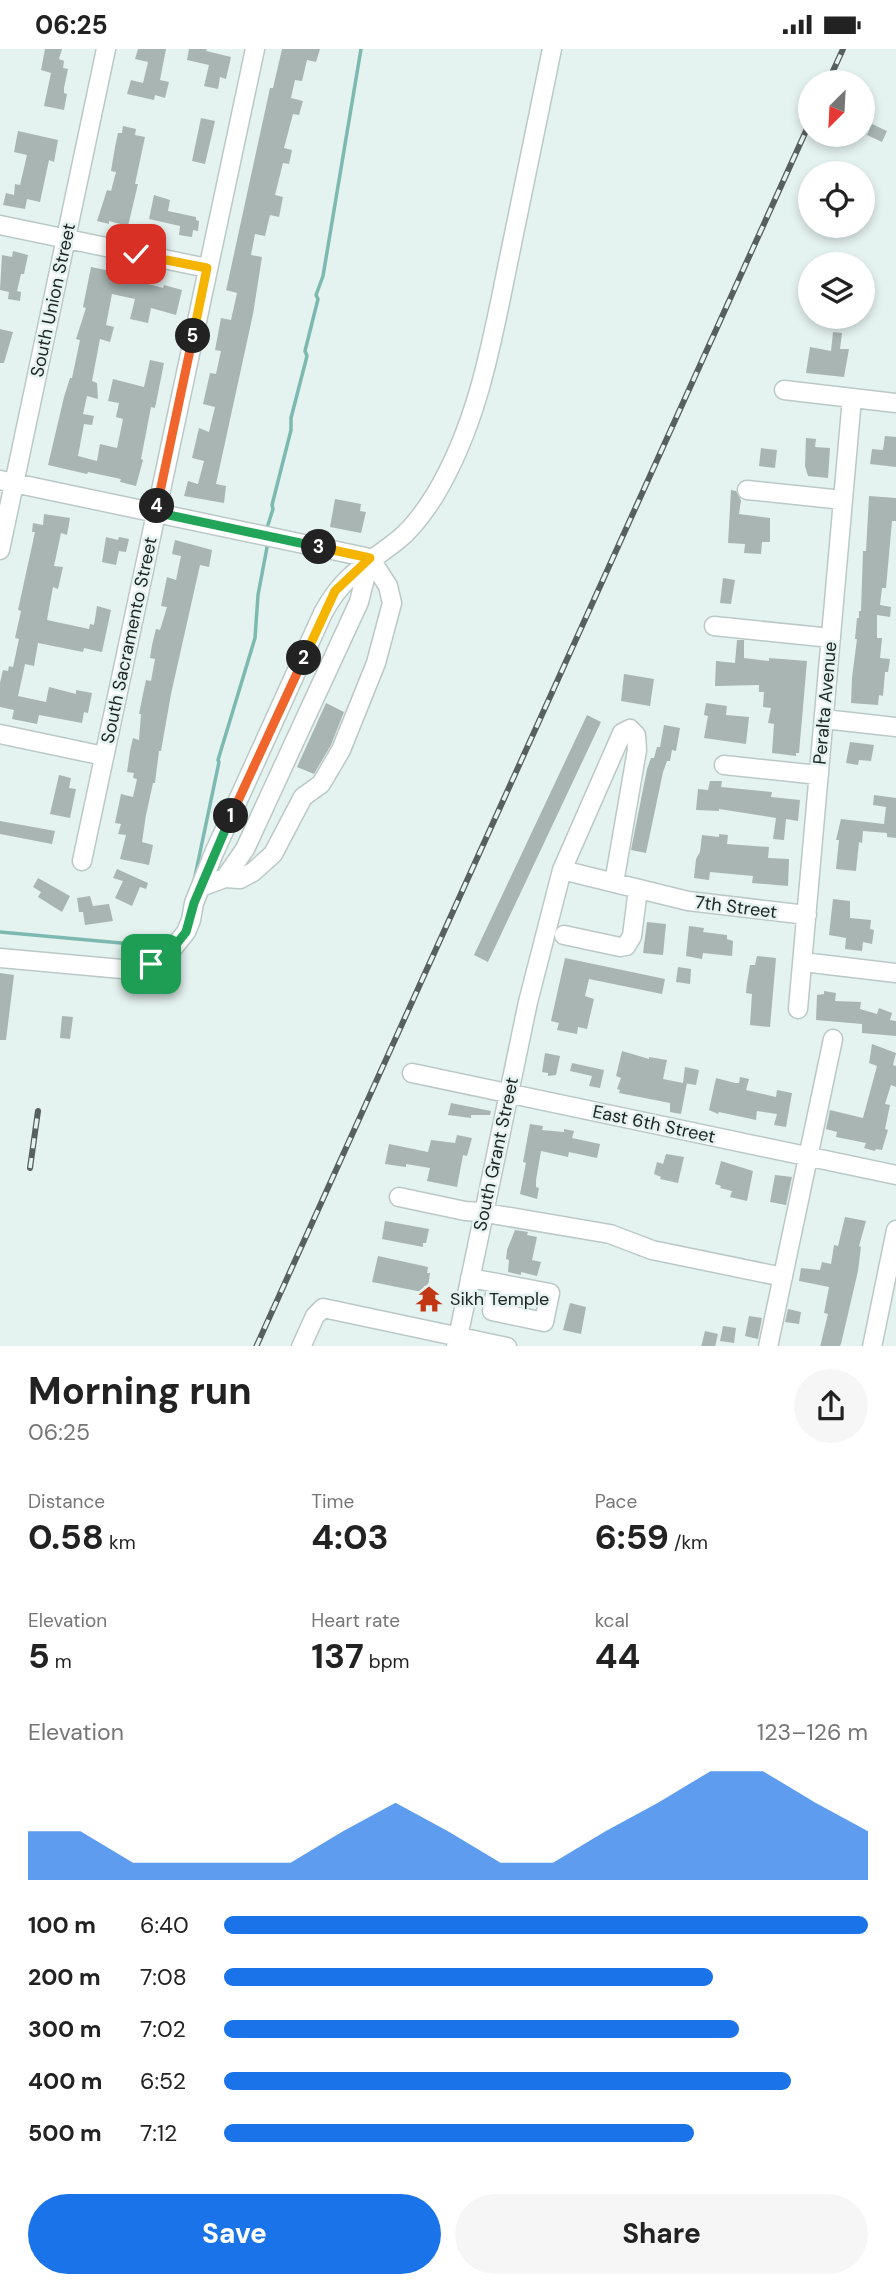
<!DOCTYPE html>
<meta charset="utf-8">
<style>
:root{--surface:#fff;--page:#f6f6f6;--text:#222;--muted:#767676;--accent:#1a73e8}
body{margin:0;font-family:"DM Sans",sans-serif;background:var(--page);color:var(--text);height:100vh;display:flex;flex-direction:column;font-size:26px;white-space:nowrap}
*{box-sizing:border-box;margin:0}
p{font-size:23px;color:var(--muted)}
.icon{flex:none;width:38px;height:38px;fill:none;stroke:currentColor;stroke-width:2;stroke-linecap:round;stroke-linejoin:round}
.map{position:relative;height:1297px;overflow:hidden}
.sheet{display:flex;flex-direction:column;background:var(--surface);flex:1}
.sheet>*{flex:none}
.needle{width:46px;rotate:204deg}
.controls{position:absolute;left:798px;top:21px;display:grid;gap:14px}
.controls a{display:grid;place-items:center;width:77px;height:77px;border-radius:50%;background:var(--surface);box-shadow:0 4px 10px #0003;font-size:35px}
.pin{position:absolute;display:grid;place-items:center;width:60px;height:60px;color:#fff;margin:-30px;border-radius:14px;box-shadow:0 4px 10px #0006}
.km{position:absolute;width:35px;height:35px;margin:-18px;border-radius:50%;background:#222;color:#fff;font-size:19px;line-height:35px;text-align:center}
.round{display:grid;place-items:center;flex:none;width:74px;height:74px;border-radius:37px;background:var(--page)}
.headline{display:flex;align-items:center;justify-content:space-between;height:119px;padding:0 28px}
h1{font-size:38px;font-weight:700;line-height:52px}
.figures{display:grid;grid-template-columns:repeat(3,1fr);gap:10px;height:119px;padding:7px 28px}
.figures div{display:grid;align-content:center}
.figures b{font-size:35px;font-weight:700}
.figures small{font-size:19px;font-weight:400}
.figures p{font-size:19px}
.chart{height:196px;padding:14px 28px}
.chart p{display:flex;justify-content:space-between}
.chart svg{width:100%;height:126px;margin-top:7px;fill:var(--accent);opacity:.7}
.action{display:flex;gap:14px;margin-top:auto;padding:14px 28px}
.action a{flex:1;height:80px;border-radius:42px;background:var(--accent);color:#fff;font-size:28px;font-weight:700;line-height:80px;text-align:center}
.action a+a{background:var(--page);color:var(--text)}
ul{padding:0 28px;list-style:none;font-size:23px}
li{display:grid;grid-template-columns:112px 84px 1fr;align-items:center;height:52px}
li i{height:18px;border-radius:9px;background:var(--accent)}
.status{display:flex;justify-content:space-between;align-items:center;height:49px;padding:0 35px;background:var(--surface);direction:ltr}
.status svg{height:19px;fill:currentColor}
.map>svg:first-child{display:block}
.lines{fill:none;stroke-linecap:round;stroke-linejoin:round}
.stream{stroke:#7cb9b0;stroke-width:3.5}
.building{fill:#a8b5b3}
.minor-casing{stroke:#bbc9c6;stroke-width:21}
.minor{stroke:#fff;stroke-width:18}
.rail-casing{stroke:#58605f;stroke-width:6}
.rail{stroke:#e4f2f0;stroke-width:3.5;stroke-dasharray:10;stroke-linecap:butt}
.split-1-casing{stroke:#fff;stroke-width:14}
.split-2-casing{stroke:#fff;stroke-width:14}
.split-3-casing{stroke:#fff;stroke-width:14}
.split-4-casing{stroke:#fff;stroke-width:14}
.split-5-casing{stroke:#fff;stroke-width:14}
.split-6-casing{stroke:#fff;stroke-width:14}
.split-1{stroke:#22a559;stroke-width:9}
.split-2{stroke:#f0652b;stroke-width:9}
.split-3{stroke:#f5b400;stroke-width:9}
.split-4{stroke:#22a559;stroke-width:9}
.split-5{stroke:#f0652b;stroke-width:9}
.split-6{stroke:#f5b400;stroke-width:9}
.labels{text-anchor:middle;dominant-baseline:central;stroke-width:5;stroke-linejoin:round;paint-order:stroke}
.street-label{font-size:18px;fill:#202524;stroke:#e4f2f0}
.poi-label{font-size:18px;fill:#202524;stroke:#e4f2f0;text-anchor:start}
</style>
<div class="status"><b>06:25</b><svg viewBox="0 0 49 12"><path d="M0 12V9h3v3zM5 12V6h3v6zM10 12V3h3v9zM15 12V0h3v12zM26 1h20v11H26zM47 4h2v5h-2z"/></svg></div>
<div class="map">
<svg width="896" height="1298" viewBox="0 0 896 1298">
<rect width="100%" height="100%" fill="#e4f2f0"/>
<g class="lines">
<!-- stream -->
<path class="stream" d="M266 482 273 460 272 456 291 381V369L307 307 305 302 318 250 316 246 323 227 361 0
M194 832 219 713 218 711 255 589 258 546 268 493
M0 883 165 898"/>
</g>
<!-- building -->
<path class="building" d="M45 0H62L59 10 64 12 63 19 68 20 64 39V44L67 45 64 61 44 57 51 24 41 21Z
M138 0H166L160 31 169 33 165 49 155 46 154 51 127 45 131 31 143 34 148 13 135 10Z
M189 0H207L206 2 231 8 226 30 220 28 218 40 204 37 209 16 187 11Z
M282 0H320L316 13 307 11 302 32 295 31 291 49 303 52 299 66 293 65 284 99 292 101 289 115 283 114 275 146 283 148 279 168 270 166 265 187 255 185 251 206 262 208 253 265 216 435 226 437 224 454 184 447 188 432 198 435 204 412 192 409 199 379 209 383 215 358 203 355 210 324 216 325 221 302 215 301 221 269 231 271 237 244 226 241 229 228 270 39H273Z
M201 69 215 72 205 115 192 112Z
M872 75 887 82 882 93 867 86Z
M123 77 136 80 135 86 145 88 135 135H138L128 177 109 172V175L97 172 107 141 111 142 116 123 111 122 115 98 118 84H122Z
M18 82 58 91 54 113 49 111 40 153 27 150 25 160 3 156 6 144 14 146 15 135 20 136 27 106 14 103Z
M154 146 170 151 168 162 196 168V171L199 172 198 182 193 181 192 188 179 186 180 177 149 170Z
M13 202 28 206 24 225H21L17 242 21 243 20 252 8 250 9 243 0 241 2 206 12 208Z
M91 218 130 226V230L163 239 164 236 182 241 176 266 151 259 148 274 130 270 135 250 112 245 106 276 114 278 110 293 100 290 92 332 97 334 98 350 87 347 83 365 94 367 92 376 84 375 78 407 97 412 100 395 117 399 123 370 116 368 119 354 108 352 113 330 144 338 150 311 164 314 155 359 151 358 141 410 143 411 136 437 120 433 121 430 88 423 87 425 48 416 64 348 70 329H72L80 291 76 290 86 259 83 258Z
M0 280 13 283 4 314H0Z
M833 283 842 284 840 300H849L844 328 806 324 810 298 831 302Z
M885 387 896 388V418L870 415 872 400 883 401Z
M806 389 816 390 815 398 830 399 828 429 808 427 805 417Z
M761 399 777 401 775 419 759 417Z
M731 441 736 442 741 451 739 465 770 469V493H762L761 505 744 504 745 495 728 494Z
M869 447 896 449V472H892L886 539H882L880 556 891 558 890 568 877 566V589H882L880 609 890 610 888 623H885L883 647 879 646 878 656 851 654 852 629 857 590H855L857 569H859V562H861L863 502H866Z
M335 450 361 455 360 462 366 463 361 484 330 478Z
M44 465 70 469 67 486 61 484 54 517 63 518 58 540 53 538 47 571 89 580 90 575 94 576 97 557 111 561 102 603 84 599 83 603 38 594 34 617 25 615 18 647 46 653 49 638 76 645V641L92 644 88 664 84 663 82 674 39 666 37 675 12 670 14 661 0 658V634L3 621 8 622 9 617 13 618 19 590 15 589 21 562 18 561 35 483H32L33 474 43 476Z
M106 488 118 491 119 488 129 490 126 503 119 502 116 516 102 513Z
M175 491 212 501 209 518 200 516 171 645 161 702H159L155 734H153L146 766 142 793 153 796 149 816 120 810 126 786 118 785 121 775 115 774 121 745 133 748 137 730 133 729 134 724 127 723 130 702 133 689 139 691 141 665H139L143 645 146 631 151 632 155 610 150 609 152 596 156 580 160 581 167 558 161 557 167 528 176 531 181 507 172 505Z
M723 529 735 531 731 555 720 554Z
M737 591H744V609L769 612V609L807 612 799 704H796V707L772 704 774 675 768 674 771 659 763 658 764 643H759V636L715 637 716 612 735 614Z
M624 625 654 630 650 657 621 652Z
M326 654 344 663 331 696 314 725 297 718Z
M706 654 727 657 726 666 749 668 746 695 704 689 708 667 704 666Z
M587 666 601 673 488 913 474 906Z
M664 676 680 679 676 702 672 701 670 712H667L663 723 646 804 631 801 647 720 651 709H654L657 698H660Z
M850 693 874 696 871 712 859 711 858 716 846 714Z
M59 726 71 729 69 739 76 740 70 769 50 765Z
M710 732H722L721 738 772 743 771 748 800 751 798 772 786 770 784 791 773 790 776 769 719 760V762L696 761 698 740 708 741Z
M874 746 896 749V789L887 788V784L863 782 862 794 859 793 856 822 836 820 839 791H836L841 770 884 775 886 758 873 756Z
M0 772 55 782 52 795 0 785Z
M719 785 728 786 727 795 769 798 768 809 789 810 788 837 752 834 753 827 710 823 709 831 694 829 696 810 700 803 702 786 719 788Z
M117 820 148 834 146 840 140 838 132 857 115 849 123 832 113 829Z
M38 829 70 847 62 863 38 848 41 843 33 838Z
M90 847 93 857 109 855 113 872 85 876 83 863H79L77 849Z
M833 850 850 852V869L871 871 870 880 874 881 872 895 863 893 862 902 845 900 846 889 829 886Z
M647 873 666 875 663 906 643 904Z
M689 877 704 879 703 883 727 886V890L733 892 732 907 703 904 702 910 686 907Z
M757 907 776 909 770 978 750 976 752 945 746 944 747 934 750 916H755Z
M565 909 665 930 662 945 589 930 585 947 594 950 587 980 578 978 577 985 557 981 559 974 551 972Z
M678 918 691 920 690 935 676 933Z
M0 924 14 926 6 991H0Z
M824 942 836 944 835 952 861 953 860 960 877 965 879 959 892 964 890 971 896 972V987L862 984V975L816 971 817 946 824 945Z
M62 967 73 968 70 990 60 989Z
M872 995 896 1004 893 1016 896 1017V1038L891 1036 885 1055 890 1056 885 1080 888 1081 882 1101 876 1100 875 1102 864 1099 866 1094 836 1088 837 1083 826 1080 830 1061 863 1069 877 1017 869 1014Z
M622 1002 649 1010V1008L667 1011 663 1030 683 1034 685 1018 699 1021 696 1036 684 1034H687L681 1065 670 1063V1054L619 1044 620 1041 617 1040 621 1029 616 1027Z
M545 1004 560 1007 556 1026 548 1027V1024L542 1023Z
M572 1014 604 1021 600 1039 589 1037 592 1027 570 1022Z
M740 1028 749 1030 746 1041 776 1048 777 1041 792 1044 786 1078 774 1076 777 1065 757 1062 756 1071 719 1063 718 1065 709 1061 716 1029 735 1034H739Z
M451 1054 491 1062 490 1066H471V1069L448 1066Z
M530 1075 543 1077 542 1081 564 1083V1080L574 1082 572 1089 600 1095 597 1109 569 1103 568 1108 541 1102 536 1131V1138L539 1139 537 1150 520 1145 526 1114 523 1113Z
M457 1086 472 1089 467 1107 463 1106 457 1138 427 1132 430 1119 406 1115V1118L385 1115 389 1095 428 1103 431 1091 455 1094Z
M666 1105 684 1108 678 1134 660 1130 661 1128 654 1125 657 1113 663 1115Z
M721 1112 753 1122 747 1152 730 1148 732 1142 720 1139 721 1137 715 1135Z
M775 1126 792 1128 786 1156 770 1153Z
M845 1168 866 1172 859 1197 861 1198 858 1222 841 1295 839 1298H820L828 1265 824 1264 829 1238 799 1232 801 1219 820 1221 822 1213 831 1215 834 1196 838 1197Z
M385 1172 429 1180 426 1194H423V1198L382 1190Z
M515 1181 528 1183 527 1186 537 1188 532 1211 541 1213 537 1227 521 1223V1226L508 1223 509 1211 506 1210 507 1201Z
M378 1207 428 1218 427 1224H430L428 1238 424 1237 422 1243 372 1233Z
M570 1254 586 1258 581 1285 563 1281Z
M788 1260 801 1263 799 1275 785 1273Z
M749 1267 762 1269 758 1290 745 1287Z
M723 1277 736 1279 734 1294 720 1292Z
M705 1282 718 1285 715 1298H701Z"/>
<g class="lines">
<!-- minor casing -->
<g class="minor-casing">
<path id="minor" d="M0 176 207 219
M784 341 896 354
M0 431 370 509
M747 441 843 451
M0 501 106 0
M714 577 831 589
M824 670 896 678
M0 685 104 707
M724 716 819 726
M82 812 255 0
M562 821 688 852 807 866
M225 829 245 800 359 553 370 509
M201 838 225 829 240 830 253 823 273 805 303 748 321 735 341 701 376 614 392 554 388 537 370 509
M564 886 620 898 626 897 632 887 638 840
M0 909 133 921 151 915 170 903 186 883 191 871 194 854 214 804 323 564C344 525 365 517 398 491 413 479 425 462 435 446 477 376 491 298 507 219 522 146 537 73 552 0
M803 913 896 924
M798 960 852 349
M412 1024 896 1126
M399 1148 465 1162 480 1163 610 1185 652 1201 783 1228
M470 1229 550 1244 544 1273 492 1262 497 1234
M301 1298 315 1267 323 1259 507 1298
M456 1298 528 953 562 821 622 684 630 680 636 686 637 701 614 834
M768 1298 833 990
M872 1298 896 1181"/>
</g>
<!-- minor -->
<use href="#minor" class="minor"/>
<!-- rail casing -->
<g class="rail-casing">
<path id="rail" d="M828 33 843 0
M30 1119 38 1062
M256 1298 810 73"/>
</g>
<!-- rail -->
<use href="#rail" class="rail"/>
</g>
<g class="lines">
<!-- split-1 casing -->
<g class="split-1-casing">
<path id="split-1" d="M151 915 170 903 186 883 194 854 231 767"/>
</g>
<!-- split-2 casing -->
<g class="split-2-casing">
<path id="split-2" d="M231 767 304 609"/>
</g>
<!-- split-3 casing -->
<g class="split-3-casing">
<path id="split-3" d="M304 609 335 542 370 509 319 498"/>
</g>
<!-- split-4 casing -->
<g class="split-4-casing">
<path id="split-4" d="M157 457 155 463 319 498"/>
</g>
<!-- split-5 casing -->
<g class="split-5-casing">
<path id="split-5" d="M157 457 193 287"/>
</g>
<!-- split-6 casing -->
<g class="split-6-casing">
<path id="split-6" d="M136 205 207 219 193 287"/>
</g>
<!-- split-1 -->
<use href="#split-1" class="split-1"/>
<!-- split-2 -->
<use href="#split-2" class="split-2"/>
<!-- split-3 -->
<use href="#split-3" class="split-3"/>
<!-- split-4 -->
<use href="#split-4" class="split-4"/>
<!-- split-5 -->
<use href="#split-5" class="split-5"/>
<!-- split-6 -->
<use href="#split-6" class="split-6"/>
</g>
<!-- icons -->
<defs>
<g id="temple-bare" transform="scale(2.1)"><path d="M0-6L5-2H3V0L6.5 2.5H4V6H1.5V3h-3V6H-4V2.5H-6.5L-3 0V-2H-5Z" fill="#c13714" stroke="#e4f2f0" stroke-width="2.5" paint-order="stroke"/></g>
</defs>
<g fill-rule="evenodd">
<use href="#temple-bare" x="429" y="1250"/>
</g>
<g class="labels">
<!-- street labels -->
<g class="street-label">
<text transform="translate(53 251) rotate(-78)">South Union Street</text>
<text transform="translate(129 591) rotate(-78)">South Sacramento Street</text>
<text transform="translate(825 654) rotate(-85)">Peralta Avenue</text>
<text transform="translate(736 858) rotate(7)">7th Street</text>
<text transform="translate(654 1075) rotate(12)">East 6th Street</text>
<text transform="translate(496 1105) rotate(-78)">South Grant Street</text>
</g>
<!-- poi labels -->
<g class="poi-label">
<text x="450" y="1250">Sikh Temple</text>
</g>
</g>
</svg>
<div class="controls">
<a><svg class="needle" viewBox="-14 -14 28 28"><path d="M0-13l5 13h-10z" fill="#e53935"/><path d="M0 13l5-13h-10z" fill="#767676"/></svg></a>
<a><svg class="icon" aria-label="locate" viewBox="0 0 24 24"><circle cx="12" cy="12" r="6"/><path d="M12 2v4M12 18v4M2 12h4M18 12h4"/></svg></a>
<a><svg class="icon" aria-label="layers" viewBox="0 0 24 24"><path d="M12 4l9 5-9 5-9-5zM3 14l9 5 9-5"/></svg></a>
</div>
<div class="pin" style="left:151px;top:915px;background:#1e9e55"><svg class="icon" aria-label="arrive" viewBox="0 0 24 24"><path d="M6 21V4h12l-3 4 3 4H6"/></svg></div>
<div class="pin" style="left:136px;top:205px;background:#d93025"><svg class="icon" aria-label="check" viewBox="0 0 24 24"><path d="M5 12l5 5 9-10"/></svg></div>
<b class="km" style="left:231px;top:767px">1</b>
<b class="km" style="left:304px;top:609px">2</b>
<b class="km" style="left:319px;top:498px">3</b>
<b class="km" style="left:157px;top:457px">4</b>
<b class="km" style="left:193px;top:287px">5</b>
</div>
<section class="sheet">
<div class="headline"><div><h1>Morning run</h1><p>06:25</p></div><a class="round"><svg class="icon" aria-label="share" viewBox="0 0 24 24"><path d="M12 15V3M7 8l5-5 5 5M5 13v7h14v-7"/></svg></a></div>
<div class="figures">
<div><p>Distance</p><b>0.58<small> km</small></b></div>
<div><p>Time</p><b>4:03</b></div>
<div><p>Pace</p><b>6:59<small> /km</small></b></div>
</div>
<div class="figures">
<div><p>Elevation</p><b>5<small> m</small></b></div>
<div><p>Heart rate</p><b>137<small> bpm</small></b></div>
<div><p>kcal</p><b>44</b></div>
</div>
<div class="chart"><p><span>Elevation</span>123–126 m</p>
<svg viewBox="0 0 160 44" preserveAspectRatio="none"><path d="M0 44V27L10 27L20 38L30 38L40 38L50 38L60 27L70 17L80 27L90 38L100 38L110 27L120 17L130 6L140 6L150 17L160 27V44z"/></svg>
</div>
<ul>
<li><b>100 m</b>6:40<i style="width:100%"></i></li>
<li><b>200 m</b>7:08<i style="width:76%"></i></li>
<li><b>300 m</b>7:02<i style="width:80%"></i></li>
<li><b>400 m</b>6:52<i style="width:88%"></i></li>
<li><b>500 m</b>7:12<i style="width:73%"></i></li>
</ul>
<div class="action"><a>Save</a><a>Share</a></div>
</section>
